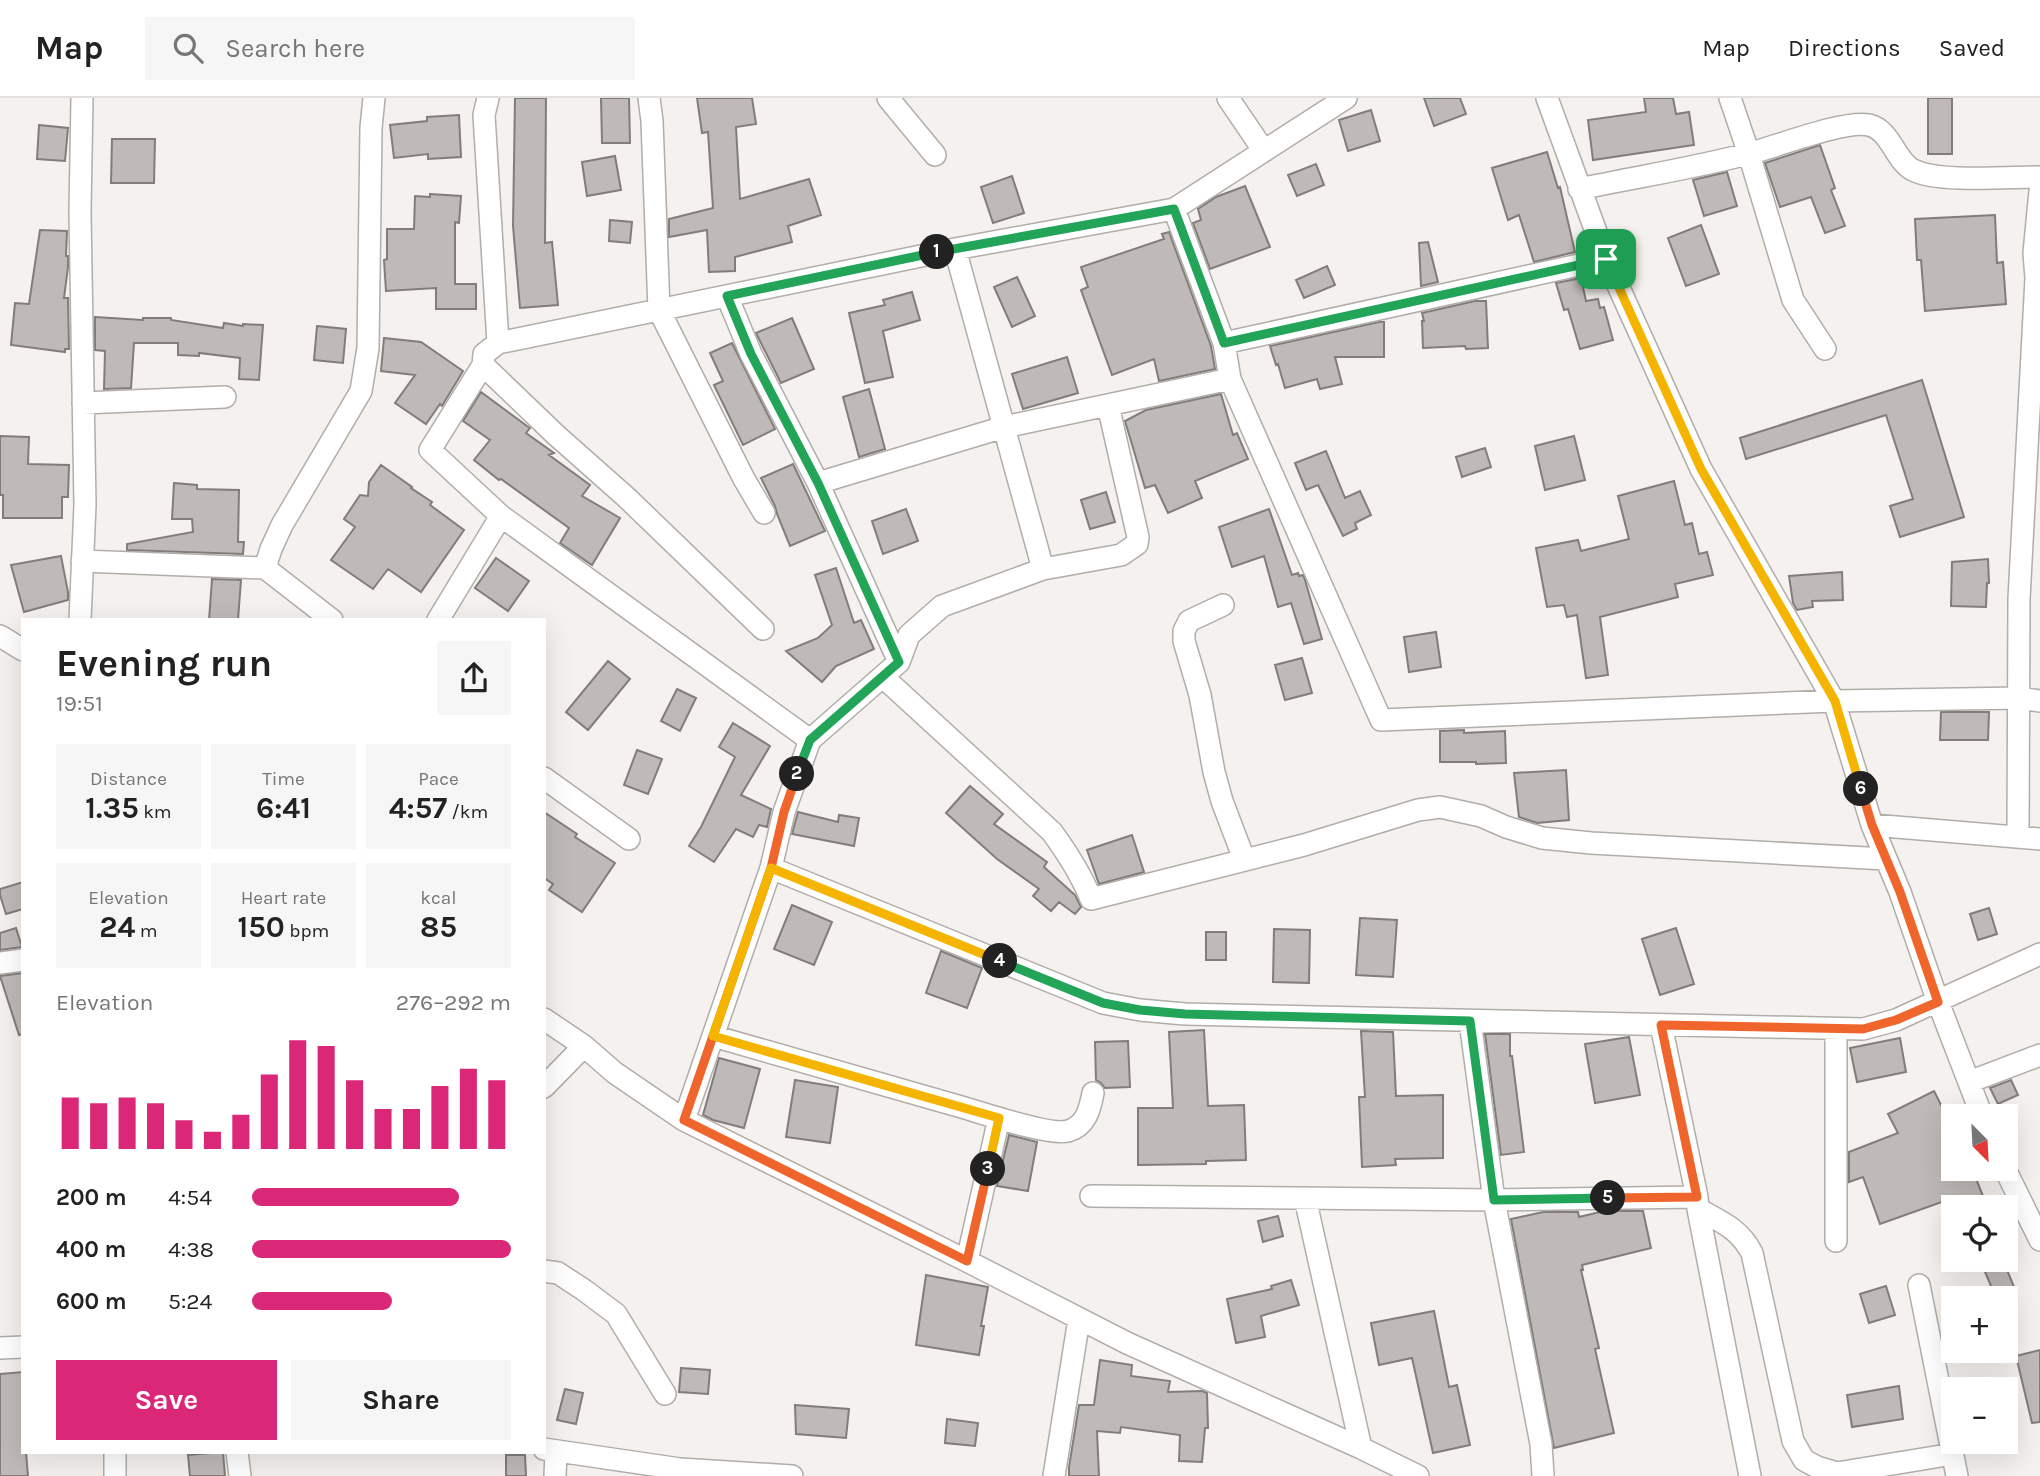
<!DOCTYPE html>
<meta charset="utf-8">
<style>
:root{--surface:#fff;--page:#f6f6f6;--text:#222;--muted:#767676;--line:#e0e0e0;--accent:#db2777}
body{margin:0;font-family:Karla,sans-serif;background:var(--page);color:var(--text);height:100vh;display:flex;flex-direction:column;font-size:26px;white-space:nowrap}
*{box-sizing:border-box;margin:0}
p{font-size:23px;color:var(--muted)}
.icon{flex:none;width:38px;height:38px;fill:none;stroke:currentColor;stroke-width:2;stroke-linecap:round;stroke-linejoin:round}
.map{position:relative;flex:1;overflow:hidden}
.panel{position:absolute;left:21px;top:520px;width:525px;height:836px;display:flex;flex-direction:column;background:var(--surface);border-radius:0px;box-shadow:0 7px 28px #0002}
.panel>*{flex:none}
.needle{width:46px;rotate:156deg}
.fabs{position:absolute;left:1941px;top:1006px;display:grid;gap:14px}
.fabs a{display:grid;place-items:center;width:77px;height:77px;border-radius:0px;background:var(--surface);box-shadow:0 7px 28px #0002;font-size:35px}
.pin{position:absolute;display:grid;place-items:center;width:60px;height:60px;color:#fff;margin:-30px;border-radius:14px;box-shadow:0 4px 10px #0006}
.km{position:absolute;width:35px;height:35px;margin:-18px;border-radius:50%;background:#222;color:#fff;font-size:19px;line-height:35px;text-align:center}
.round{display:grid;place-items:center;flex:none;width:74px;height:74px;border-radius:0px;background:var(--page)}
.headline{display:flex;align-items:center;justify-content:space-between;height:119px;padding:0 35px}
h1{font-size:38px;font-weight:700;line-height:52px}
.stats{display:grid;grid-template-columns:repeat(3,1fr);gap:10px;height:119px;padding:7px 35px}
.stats div{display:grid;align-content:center;border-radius:0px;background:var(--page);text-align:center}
.stats b{font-size:30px;font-weight:700}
.stats small{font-size:19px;font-weight:400}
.stats p{font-size:19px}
.chart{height:196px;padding:14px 35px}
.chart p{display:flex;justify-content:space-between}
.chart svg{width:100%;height:126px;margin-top:7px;stroke:var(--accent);stroke-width:6}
.button{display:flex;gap:14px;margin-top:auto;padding:14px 35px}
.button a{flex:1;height:80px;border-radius:0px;background:var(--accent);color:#fff;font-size:28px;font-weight:700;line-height:80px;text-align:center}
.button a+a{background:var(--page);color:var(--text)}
ul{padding:0 35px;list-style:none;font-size:23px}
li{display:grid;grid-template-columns:112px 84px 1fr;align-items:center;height:52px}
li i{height:18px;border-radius:9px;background:var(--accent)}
header{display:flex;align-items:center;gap:42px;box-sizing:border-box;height:98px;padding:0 35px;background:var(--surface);border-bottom:2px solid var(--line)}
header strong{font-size:33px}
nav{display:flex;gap:38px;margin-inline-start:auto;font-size:24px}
.search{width:490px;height:63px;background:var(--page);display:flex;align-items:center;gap:18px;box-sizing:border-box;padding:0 24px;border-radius:0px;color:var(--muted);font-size:26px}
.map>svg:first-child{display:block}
.building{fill:#bfbab7;stroke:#827d7b;stroke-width:2}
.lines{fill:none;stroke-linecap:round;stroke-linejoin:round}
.minor-casing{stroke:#b1ada9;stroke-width:24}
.minor{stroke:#fff;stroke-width:21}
.split-1-casing{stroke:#fff;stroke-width:14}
.split-2-casing{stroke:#fff;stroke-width:14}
.split-3-casing{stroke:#fff;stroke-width:14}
.split-4-casing{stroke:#fff;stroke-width:14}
.split-5-casing{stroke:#fff;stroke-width:14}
.split-6-casing{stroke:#fff;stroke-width:14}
.split-7-casing{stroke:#fff;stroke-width:14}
.split-1{stroke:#22a559;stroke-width:9}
.split-2{stroke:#22a559;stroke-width:9}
.split-3{stroke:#f0652b;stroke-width:9}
.split-4{stroke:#f5b400;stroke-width:9}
.split-5{stroke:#22a559;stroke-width:9}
.split-6{stroke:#f0652b;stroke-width:9}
.split-7{stroke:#f5b400;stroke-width:9}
</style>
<header>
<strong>Map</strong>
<div class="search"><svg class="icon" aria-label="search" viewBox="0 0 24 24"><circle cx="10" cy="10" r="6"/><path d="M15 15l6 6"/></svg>Search here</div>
<nav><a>Map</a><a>Directions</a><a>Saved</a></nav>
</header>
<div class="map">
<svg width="2040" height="1378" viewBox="0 0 2040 1378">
<rect width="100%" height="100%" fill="#f5f1ee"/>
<!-- building -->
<path class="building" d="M515 0H546L545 145 552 144 558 207 520 210 513 128Z
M601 0H629L630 45H602Z
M697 0H752L756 26 736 29 740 101 809 81 821 117 788 128 792 144 735 159V173L709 174 707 132 669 139V121L713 110 708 34 702 35Z
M1424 0H1460L1466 16 1434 28Z
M1644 0H1673L1676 16 1689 14 1694 47 1593 62 1588 22 1646 14Z
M1928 0H1952V56H1928Z
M1371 12 1380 43 1348 53 1339 22Z
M459 17 461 59 428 61V56L394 60 390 27 427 23V19Z
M39 27 68 30 65 63 37 61Z
M112 41H155L154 85H111Z
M1820 47 1835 90 1831 92 1845 128 1825 135 1811 99 1780 109 1765 65Z
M1547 54 1558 90 1560 89 1575 154 1534 164 1519 117 1508 122 1492 70Z
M615 58 621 92 587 98 582 64Z
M1316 66 1324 87 1297 98 1288 77Z
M1727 74 1737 108 1704 118 1693 82Z
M1012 78 1024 115 993 125 981 89Z
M1245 88 1270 149 1210 171 1193 125 1201 122 1198 111 1216 99Z
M430 96 461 98 459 125 455 124V186H476V211H436V190L386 193 384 162 387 161V131H414L415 98 430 99Z
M1995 117 1997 165 2003 164 2006 206 1925 213 1921 162H1917L1915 121Z
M610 122 632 124 630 145 609 143Z
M1701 127 1719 176 1686 188 1668 140Z
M40 132 67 133 66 158H68V169L64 200H68L69 251H65V254L11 247 15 205 29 206Z
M1169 134 1211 248 1215 271 1159 283 1154 261 1112 277 1081 192 1088 189 1081 169 1164 141 1162 136Z
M1428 144 1438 184 1421 188 1419 145Z
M1327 168 1335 187 1304 200 1296 182Z
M1017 179 1035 218 1012 229 994 189Z
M1581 180 1586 203 1598 201 1600 210 1604 209 1613 242 1580 251 1568 211 1564 212 1556 185Z
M912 194 920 222 883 233 893 279 865 285 849 215 885 207 883 202Z
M1475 203H1486L1488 250 1466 251 1465 248 1423 250 1422 223H1424L1422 215Z
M95 219 143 222V220H171V222L223 230 224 225 243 228V226L263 227 259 282 239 281 240 260 199 255V258L178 257V245H134L131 290 104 291 105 253 95 252Z
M792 220 814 271 781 285 756 235Z
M1379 224H1384V259H1335L1342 286 1320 291 1317 281 1285 290 1278 266 1276 267 1270 248Z
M317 228 346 231 343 265 314 262Z
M384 240 421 244 463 273 442 308 440 306 426 326 395 305 415 277 381 273Z
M732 245 775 331 743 347 714 287 723 283 710 255Z
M1067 259 1078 295 1023 311 1012 276Z
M1922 282 1964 419 1900 439 1890 408 1913 401 1886 317 1746 361 1740 340Z
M869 291 885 351 859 359 843 299Z
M481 294 527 328 530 330 526 335 554 355 549 357 590 387 582 398 620 420 592 467 560 445 569 430 501 381 499 382 474 362 490 342 463 323Z
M1221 296 1233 337 1237 335 1248 361 1195 383 1202 400 1168 415 1155 387 1145 390 1125 323 1146 312Z
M0 338 29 339 28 366 69 367 68 399H62V420H3V397H0Z
M1574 338 1585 382 1545 392 1535 348Z
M1485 350 1491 369 1462 379 1456 359Z
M1326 353 1345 400 1360 393 1371 417 1355 425 1357 431 1343 438 1318 387 1306 392 1295 365Z
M793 366 825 433 790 448 777 416 775 408 761 380Z
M381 367 412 389 411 390 432 404 430 407 464 432 421 494 388 471 373 491 331 462 355 429 344 421 360 397 368 398 369 384Z
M1674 383 1685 427 1692 425 1699 456 1707 454 1713 477 1675 486 1678 499 1600 519 1608 577 1586 580 1577 517 1567 519 1564 507 1547 509 1536 450 1578 442 1581 453 1629 441 1618 398Z
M174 385 197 387V391L239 392 238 444H244L243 456 127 452V446L193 434 192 421H172Z
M1106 394 1115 424 1090 431 1081 402Z
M906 411 918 443 883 456 872 423Z
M1269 411 1292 477 1298 475 1299 478 1303 477 1305 482 1322 541 1304 546 1291 505 1278 509 1264 458 1232 469 1219 429Z
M61 458 68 494V502L24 514 11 467Z
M496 460 529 483 508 513 475 490Z
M1988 461 1989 485H1987L1986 509 1951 508 1952 464Z
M836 470 854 525 861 522 874 551 836 568 822 584 786 553 818 540 832 527 815 477Z
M1842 474 1843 502 1812 503 1813 509 1797 512 1793 505 1789 478Z
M212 481 241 482 238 522H209Z
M1436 534 1441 569 1409 574 1404 539Z
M1302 560 1312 595 1285 602 1275 567Z
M608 563 630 581 588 632 566 614Z
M677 591 696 600 680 633 661 623Z
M1941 614H1989L1988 642H1940Z
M733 625 770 648 741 697 771 711 767 729 759 727 753 739 736 731 714 764 689 748 701 729 735 659 719 649Z
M1464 632V635L1505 633 1506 665 1476 666V664H1440V633Z
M637 652 662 661 648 696 624 687Z
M1566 672 1569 722 1537 725 1519 719 1514 675Z
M970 688 1003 716 994 726 1047 764 1044 769 1075 797 1081 809 1075 816 1059 804 1051 813 1033 798 1039 791 997 761 946 715Z
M544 714 577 736 575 739 615 765 582 814 549 792 553 786 544 780Z
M798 714 838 724 839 717 859 720 854 748 792 736Z
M1132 737 1144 774 1099 786 1087 752Z
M23 784V811L6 816 0 797V791Z
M792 807 832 824 814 867 774 851Z
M1989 810 1997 836 1978 842 1970 816Z
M1360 820 1397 822 1393 879 1356 877Z
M16 830 22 849 0 852V835Z
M1676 830 1694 886 1660 897 1642 841Z
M1274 831 1310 832 1309 885 1273 884Z
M1206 834H1226V862H1206Z
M941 853 982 870 967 910 926 895Z
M23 875V936L19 937 0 878Z
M1204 932 1208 1008 1244 1007 1246 1062 1206 1063V1066L1138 1067V1010H1173L1169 934Z
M1361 933 1393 934 1396 998 1443 997V1060L1395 1061 1396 1067 1362 1069 1359 999H1365Z
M1485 936H1510V958H1512L1524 1054 1501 1057Z
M1629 939 1640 997 1595 1005 1585 946Z
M1900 940 1906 974 1857 984 1850 950Z
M1128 943 1130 989 1105 990 1101 985 1096 982 1095 944Z
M719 960 760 971 744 1030 713 1022 703 1017Z
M795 982 838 989 830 1045 786 1039Z
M2011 982 2018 997 1998 1006 1990 990Z
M1934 993 1953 1031V1071H1972L1988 1110H1958L1953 1097V1100L1880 1126 1863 1079 1849 1084V1054L1898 1035 1888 1016Z
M1009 1037 1037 1044 1028 1093 997 1088Z
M1604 1113H1643L1651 1150 1582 1167 1583 1172H1581L1599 1250 1595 1251 1614 1335 1554 1350 1511 1121 1543 1114H1578L1579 1119Z
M1278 1118 1283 1138 1263 1144 1258 1123Z
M1980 1162H2003L2016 1194 2001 1200H1996Z
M926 1177 988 1189 981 1228H984L979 1257 916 1247Z
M1291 1182 1299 1207 1261 1218 1265 1239 1236 1245 1227 1201 1272 1191 1271 1188Z
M1886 1188 1895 1217 1869 1225 1860 1196Z
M1434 1213 1449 1289 1457 1287 1470 1347 1433 1355 1412 1260 1379 1267 1371 1225Z
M2040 1252V1324L2032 1325 2016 1258Z
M1100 1262 1132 1267 1131 1278 1170 1283 1168 1294 1202 1293 1207 1295 1208 1330H1205L1202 1364 1179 1363 1180 1337 1121 1329 1120 1335 1097 1333 1099 1378H1069V1369L1079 1307H1094Z
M681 1270 710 1272 708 1296 679 1294Z
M23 1274V1354H26L28 1378H0V1276Z
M1899 1288 1903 1321 1852 1329 1847 1297Z
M565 1291 583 1295 576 1326 557 1322Z
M795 1307 849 1311 846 1340 796 1336Z
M947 1321 978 1325 975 1348 945 1345Z
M223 1354 225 1378H190L188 1357Z
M506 1357H525L526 1378H506Z"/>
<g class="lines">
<!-- minor casing -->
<g class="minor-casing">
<path id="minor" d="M488 0 484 17 498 245
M649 0 652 23 659 212 744 381 764 415
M888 0 935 57
M1228 0 1264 53
M1547 0 1606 161 1701 371 1834 603 1872 727 1900 794 1938 904 1982 1018
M1730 0 1749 56 1793 202 1825 251
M1579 91C1636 79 1695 70 1751 55 1778 48 1844 22 1869 27 1891 32 1895 63 1913 72 1938 85 2009 79 2040 79
M1174 111 1224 245 1230 281 1381 622 1834 603 2020 600 2040 603
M727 198 751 256 818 385 1004 329 1230 281
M1224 245 1606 161
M483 267 556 337 626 399 763 531
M83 305 225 299
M818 385 899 564
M82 463 265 470
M1043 471 1121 457 1137 446 1138 439 1108 307
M1223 507 1189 523 1184 533V543L1200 597 1214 674 1222 703 1244 761
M80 522 85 407 80 114 82 0
M332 522 265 470 271 451 282 427 361 293 368 250 371 30 374 0
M438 522 501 418
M0 538 23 552
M883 579 1052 734C1068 756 1081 776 1091 801L1304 747 1418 712 1440 709 1481 718 1506 729 1542 740 1591 745 1886 761
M810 642 501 418 430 352 483 267 484 256 498 245 955 151 1174 111 1346 0
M544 680 629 741
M1872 727 2040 741
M2018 739 2019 501 2036 180 2034 155 2040 93
M771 770 1103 905 1140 912 1185 916 1863 931 1896 922 2040 856
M0 865 23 862
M544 921 584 948 615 975 684 1022 967 1163 1127 1245 1361 1350 1418 1378
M1470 923 1494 1102 1541 1346 1543 1378
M1661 927 1697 1099 1698 1111 1750 1378
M713 938C797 962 881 986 965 1010 985 1016 1051 1038 1068 1033 1086 1028 1090 1011 1093 995
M1969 984 2040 957
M544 989 584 948
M684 1022 771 770 784 714 810 642 899 564 909 537 942 508 1043 471 955 151
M2005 1071 2040 1142
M1091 1098 1494 1102 1697 1099
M1305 1100 1361 1350
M1698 1111C1721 1124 1739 1130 1752 1155L1793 1343 1804 1362 1817 1369 1837 1375 1953 1356
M1836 1143V931
M967 1163 999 1020
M544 1173 558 1175 584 1192 616 1216 665 1296
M1919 1187 1957 1378
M0 1250 23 1249
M544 1351 680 1371 792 1378
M237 1354 240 1378
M115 1378V1354
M555 1378 556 1353
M1054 1378 1079 1221"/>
</g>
<!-- minor -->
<use href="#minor" class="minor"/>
</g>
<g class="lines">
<!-- split-1 casing -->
<g class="split-1-casing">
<path id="split-1" d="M937 154 1174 111 1224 245 1606 161"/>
</g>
<!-- split-2 casing -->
<g class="split-2-casing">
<path id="split-2" d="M797 676 810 642 899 564 818 385 751 256 727 198 937 154"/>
</g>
<!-- split-3 casing -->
<g class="split-3-casing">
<path id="split-3" d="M797 676 784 714 771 770 684 1022 967 1163 988 1071"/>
</g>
<!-- split-4 casing -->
<g class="split-4-casing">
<path id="split-4" d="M988 1071 999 1020 713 938 771 770 1000 863"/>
</g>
<!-- split-5 casing -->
<g class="split-5-casing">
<path id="split-5" d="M1000 863 1103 905 1140 912 1185 916 1470 923 1494 1102 1608 1100"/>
</g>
<!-- split-6 casing -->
<g class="split-6-casing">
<path id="split-6" d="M1608 1100 1697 1099 1661 927 1863 931 1896 922 1938 904 1900 794 1872 727 1861 691"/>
</g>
<!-- split-7 casing -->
<g class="split-7-casing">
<path id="split-7" d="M1606 161 1701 371 1835 603 1861 691"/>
</g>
<!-- split-1 -->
<use href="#split-1" class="split-1"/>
<!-- split-2 -->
<use href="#split-2" class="split-2"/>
<!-- split-3 -->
<use href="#split-3" class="split-3"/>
<!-- split-4 -->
<use href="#split-4" class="split-4"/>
<!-- split-5 -->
<use href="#split-5" class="split-5"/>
<!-- split-6 -->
<use href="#split-6" class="split-6"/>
<!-- split-7 -->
<use href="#split-7" class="split-7"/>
</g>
</svg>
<div class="fabs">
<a><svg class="needle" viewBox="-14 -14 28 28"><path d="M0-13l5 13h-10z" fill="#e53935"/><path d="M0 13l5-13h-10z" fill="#767676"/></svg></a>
<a><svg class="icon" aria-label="locate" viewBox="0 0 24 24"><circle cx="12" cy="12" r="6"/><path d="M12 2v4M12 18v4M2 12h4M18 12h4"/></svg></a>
<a>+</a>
<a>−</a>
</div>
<div class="pin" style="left:1606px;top:161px;background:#1e9e55"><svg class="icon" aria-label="arrive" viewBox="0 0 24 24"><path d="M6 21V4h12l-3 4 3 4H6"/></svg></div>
<b class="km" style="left:937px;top:154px">1</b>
<b class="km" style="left:797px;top:676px">2</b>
<b class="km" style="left:988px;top:1071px">3</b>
<b class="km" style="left:1000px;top:863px">4</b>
<b class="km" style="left:1608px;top:1100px">5</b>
<b class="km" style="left:1861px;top:691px">6</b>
<section class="panel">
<div class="headline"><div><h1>Evening run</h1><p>19:51</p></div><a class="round"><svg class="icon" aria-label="share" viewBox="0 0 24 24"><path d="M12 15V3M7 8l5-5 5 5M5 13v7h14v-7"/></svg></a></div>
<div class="stats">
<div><p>Distance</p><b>1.35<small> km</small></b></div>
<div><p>Time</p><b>6:41</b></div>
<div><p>Pace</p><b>4:57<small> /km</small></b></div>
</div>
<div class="stats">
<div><p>Elevation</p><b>24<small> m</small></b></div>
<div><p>Heart rate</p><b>150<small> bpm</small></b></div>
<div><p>kcal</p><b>85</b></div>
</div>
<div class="chart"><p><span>Elevation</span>276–292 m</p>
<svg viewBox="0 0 160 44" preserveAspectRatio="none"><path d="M5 44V26M15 44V28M25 44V26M35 44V28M45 44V34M55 44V38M65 44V32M75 44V18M85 44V6M95 44V8M105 44V20M115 44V30M125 44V30M135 44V22M145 44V16M155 44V20"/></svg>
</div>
<ul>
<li><b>200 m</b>4:54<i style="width:80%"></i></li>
<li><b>400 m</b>4:38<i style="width:100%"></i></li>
<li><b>600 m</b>5:24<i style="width:54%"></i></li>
</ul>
<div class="button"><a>Save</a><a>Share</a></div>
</section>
</div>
